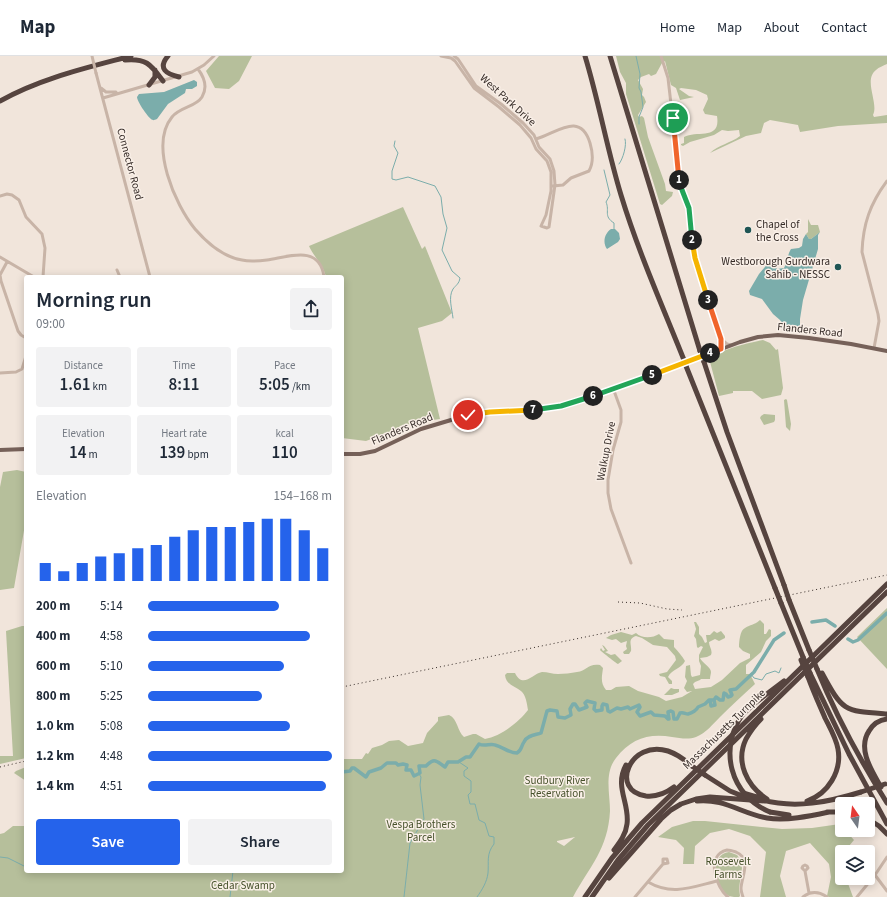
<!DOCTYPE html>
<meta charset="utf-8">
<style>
:root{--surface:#fff;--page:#f2f2f3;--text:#1f2937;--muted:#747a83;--line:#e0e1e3;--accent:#2563eb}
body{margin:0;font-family:"Source Sans 3",sans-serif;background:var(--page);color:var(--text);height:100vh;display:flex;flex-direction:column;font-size:15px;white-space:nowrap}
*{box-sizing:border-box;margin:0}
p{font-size:13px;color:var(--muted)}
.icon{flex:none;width:22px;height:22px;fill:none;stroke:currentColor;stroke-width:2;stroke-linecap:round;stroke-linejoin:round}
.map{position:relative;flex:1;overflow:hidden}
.side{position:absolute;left:24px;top:219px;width:320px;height:598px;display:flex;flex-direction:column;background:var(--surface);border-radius:4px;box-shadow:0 2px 10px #0003}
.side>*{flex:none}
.needle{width:26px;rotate:346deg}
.tools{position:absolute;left:835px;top:741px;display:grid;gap:8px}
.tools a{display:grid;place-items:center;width:40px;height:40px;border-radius:4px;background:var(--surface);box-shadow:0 2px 10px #0003;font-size:20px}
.pin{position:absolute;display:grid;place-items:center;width:34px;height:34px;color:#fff;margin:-17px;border:2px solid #fff;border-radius:50%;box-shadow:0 1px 4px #0007}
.km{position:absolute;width:20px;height:20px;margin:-10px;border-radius:50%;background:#222;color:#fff;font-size:11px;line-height:20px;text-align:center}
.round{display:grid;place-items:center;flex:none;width:42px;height:42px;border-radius:4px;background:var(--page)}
.summary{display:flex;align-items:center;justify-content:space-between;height:68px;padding:0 12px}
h1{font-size:22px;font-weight:600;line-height:30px}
.figures{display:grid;grid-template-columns:repeat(3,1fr);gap:6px;height:68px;padding:4px 12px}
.figures div{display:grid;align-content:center;border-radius:4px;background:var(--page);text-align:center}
.figures b{font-size:17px;font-weight:600}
.figures small{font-size:11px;font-weight:400}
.figures p{font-size:11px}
.chart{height:112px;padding:8px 12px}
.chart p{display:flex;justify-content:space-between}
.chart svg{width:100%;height:72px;margin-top:4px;stroke:var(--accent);stroke-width:6}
.action{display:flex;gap:8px;margin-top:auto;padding:8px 12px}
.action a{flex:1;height:46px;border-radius:4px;background:var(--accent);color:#fff;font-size:16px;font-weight:600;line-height:46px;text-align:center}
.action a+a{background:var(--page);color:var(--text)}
ul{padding:0 12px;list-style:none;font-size:13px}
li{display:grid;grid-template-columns:64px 48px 1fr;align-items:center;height:30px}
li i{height:10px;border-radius:5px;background:var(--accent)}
header{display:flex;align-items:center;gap:24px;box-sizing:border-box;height:56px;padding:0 20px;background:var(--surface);border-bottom:1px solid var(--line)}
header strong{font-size:19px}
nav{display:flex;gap:22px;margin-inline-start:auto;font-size:14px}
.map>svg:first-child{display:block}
.green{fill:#b6bf9b;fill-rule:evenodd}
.water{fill:#7badab}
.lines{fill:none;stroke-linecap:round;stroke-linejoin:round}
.stream{stroke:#7badab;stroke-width:1}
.river{stroke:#7badab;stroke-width:3.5}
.minor{stroke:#c8b4a7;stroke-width:3}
.major{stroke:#766159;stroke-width:4}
.highway{stroke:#56443f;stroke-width:5}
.rail{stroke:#352b27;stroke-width:1;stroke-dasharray:1 3;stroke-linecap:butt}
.minor-bridge{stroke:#c8b4a7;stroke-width:3}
.highway-bridge{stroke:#56443f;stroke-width:5}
.split-1-casing{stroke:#fff;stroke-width:8}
.split-2-casing{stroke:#fff;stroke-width:8}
.split-3-casing{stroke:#fff;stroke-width:8}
.split-4-casing{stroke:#fff;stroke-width:8}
.split-5-casing{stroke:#fff;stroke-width:8}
.split-6-casing{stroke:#fff;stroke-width:8}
.split-7-casing{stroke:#fff;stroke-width:8}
.split-8-casing{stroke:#fff;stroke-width:8}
.split-1{stroke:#f0652b;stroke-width:5}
.split-2{stroke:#22a559;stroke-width:5}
.split-3{stroke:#f5b400;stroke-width:5}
.split-4{stroke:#f0652b;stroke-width:5}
.split-5{stroke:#f5b400;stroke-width:5}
.split-6{stroke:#22a559;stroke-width:5}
.split-7{stroke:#22a559;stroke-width:5}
.split-8{stroke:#f5b400;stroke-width:5}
.poi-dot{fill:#1f5554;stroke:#f9efe7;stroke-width:1.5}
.labels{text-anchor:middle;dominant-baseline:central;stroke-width:3;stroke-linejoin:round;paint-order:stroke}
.street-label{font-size:11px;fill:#352b27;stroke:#f9efe7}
.poi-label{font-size:11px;fill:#352b27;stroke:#f9efe7;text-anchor:start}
.park-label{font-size:11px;fill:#47522c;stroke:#f9efe7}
</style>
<header>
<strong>Map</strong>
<nav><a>Home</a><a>Map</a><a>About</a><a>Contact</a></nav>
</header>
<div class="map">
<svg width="887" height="841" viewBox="0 0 887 841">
<rect width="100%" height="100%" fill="#f1e5db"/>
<!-- green -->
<path class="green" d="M219 0H252L239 25 229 33 215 32 206 15Z
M616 0H887V8C883 10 879 11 876 14 863 24 879 47 873 59L874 61 887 59V67L838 70 800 76 798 69 770 64 764 67 761 77 746 80 712 96 710 97C718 89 731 87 740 80L739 74 728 75 722 74 714 79 690 86 683 90 681 89V88L684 87V81C697 74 721 85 717 60L705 58 703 54 708 43 707 39 696 34 681 32 679 33 689 40 694 41 680 44 676 32 671 29 665 5 662 7 656 18 651 20 649 18 641 21 638 24 643 33 642 39 644 41 646 46 638 59 639 61 642 60 644 62 648 81 665 128 666 135 673 136 672 140 662 149 660 148 626 38V27L620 16Z
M403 151 422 193 425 190 452 257 442 265 418 272 440 363 433 364 431 360 366 385 342 382V221H326C323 208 314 201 309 190Z
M808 163 811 169H818L820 176 811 183H809L806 178 808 176Z
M763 284 770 287 776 294 778 293 783 332 781 339 762 343 752 335H733V337L719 340 709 302 712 303C722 292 749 287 763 284Z
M786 343 787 344 791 368 790 375 786 371 784 344Z
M764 358 775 359V364L774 366 764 369 760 362 761 360Z
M17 414 26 416V463L14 532 0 534V431L3 416Z
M887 552V613L857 581Z
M760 564 764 568V578H766L769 573 771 574V580L766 585 761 596 746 609V618H750L755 628C743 639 731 650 720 661 713 668 706 677 696 681 688 684 680 682 672 681 648 677 631 683 616 702 604 717 610 738 610 755 608 793 590 810 573 841H0V778L4 777 13 770H24L26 768V815H342V703H362L366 697 368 698 372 692 382 689 389 685 399 684 408 690 423 687 427 677 438 665V661L449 659C458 663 457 675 464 681L473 678H476L485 683C500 681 519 666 528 654 527 648 526 639 521 635 515 630 506 629 505 619L507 617H515C523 633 532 618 542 616 548 616 552 618 558 618 564 618 571 617 577 616 587 615 588 607 600 609L603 612C602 620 600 627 606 634H611L616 631 629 630 638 635 659 641 666 645 682 641 692 635 687 636 684 632 687 625 685 621 686 610 690 609 691 619 692 621 700 619 701 610 699 605V599L703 591 701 590 698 592 697 591 696 583 694 580 696 573 694 566H696L699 571V578L702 581 705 587 707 586 706 579H710L714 575 717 577 721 575 725 580V582L719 585 715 583 709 586C709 591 713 594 711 599L707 601 700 602C702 607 711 611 711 616 711 618 710 620 710 623H701L700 624 695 626 693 628 695 633 711 631 722 624 740 607 750 602V598L743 595 739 591C739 586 740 574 745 572 751 568 753 570 760 564ZM575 781 564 790 557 786V785Z
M22 570H26V702L0 708V700H13L6 575Z
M621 576 632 579 636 577C642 583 653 582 659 578L664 583 674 584V591C678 595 682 600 685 605 681 613 672 613 668 621L672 625V628H669L665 621 660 620 659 618 667 616 676 604 675 600 667 591 653 589 642 582 636 580C627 583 632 589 631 595L629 598H624L623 596 627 593 626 590 627 585 621 587 616 583 612 584 606 582 611 579Z
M602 589 604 590 608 595 605 596 611 599 615 598 622 605 618 608C616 607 602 596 600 594L601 592 603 595 605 594Z
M671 632 674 633H679V636L672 639H664Z
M26 711V725L14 717 16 715Z
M693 765H705L782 773 812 772 840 768 842 770V774H845L854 784 844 796H842V799L839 803 842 811V822H846L853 841H829L827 840 831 821 829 808 810 787 786 795 780 820 786 841H760L766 796 750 780 729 773 710 777 695 790 694 808H683L684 792 676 784 658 781 672 771Z
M729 796 737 799 740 803 742 812 739 832 740 840 739 841C736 841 732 841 729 840 717 834 707 799 729 796Z"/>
<!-- water -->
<path class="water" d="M194 24 197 26V30L192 33H186L185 37 168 48 157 63C154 64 153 65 151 63 147 60 137 45 137 41L139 38 164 36Z
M611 173H615L619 177 620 183 618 186 607 193C602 186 605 177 611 173Z
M820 176 818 179V193L803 244 800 263V272L797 276H793L786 272 780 264 773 258 762 243 750 239 749 235 759 218 770 205H772L777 213 784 212C788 206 787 199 791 193L799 192 802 190 803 183 806 178 809 183H811Z"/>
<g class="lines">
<!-- stream -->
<path class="stream" d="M636 0 640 18 639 32 641 36 643 51 639 61V68
M395 85 394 90 398 97 392 115V123L396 124 408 121 435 130 441 141 443 158 447 172 442 194 452 215 460 222C459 228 456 229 453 233 448 241 452 253 453 262
M619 108C623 103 627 89 625 83
M604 114 610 139 606 146C610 155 603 160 614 167V173
M751 618 754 622 762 624 766 618 775 615 779 617 781 612
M459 706 468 712 464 715V720L471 725V736L468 739 470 748H475L479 764 485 767 489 780 494 781V788C486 798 489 806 488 817 487 826 482 834 477 841
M0 801 8 802 26 811
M230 841 233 815
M404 841 410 787 424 763 420 729 421 721 419 718"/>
<!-- river -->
<path class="river" d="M812 566 826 564 835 570
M848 583 853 586 858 584 887 557
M710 644 711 650 715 649 714 644
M342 716 350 715 352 712H354L366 721 369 716 381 712 387 707H396L398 709 403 708 407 709 406 714H411L414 720 420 717 419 710H426C435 701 436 705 445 711L448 706H458L466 701H470L479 688C485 691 490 687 495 689 503 691 509 697 517 697 522 694 521 690 524 686 527 679 536 679 541 677L547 655 550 654 557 655 558 661 565 662 571 659 570 653 573 648H575L579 654 587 651 585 647 587 645 595 647 594 653 596 655 602 654V650L603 648 607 649 608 655 610 656 617 652 621 653 628 651 630 653 639 649 640 651 637 656 640 660 651 656 654 659 665 660 668 663H669L668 656 671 655 673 656 674 663H677L680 657C684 656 685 658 688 658 692 657 697 654 698 651L705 648 709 644H714L716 641 720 644H723L724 637 726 638 728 641 731 640 732 639 730 634 736 633 754 616 774 584 784 577"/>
<!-- minor -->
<path class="minor" d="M441 0 451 2 455 5 474 32 499 51 520 69 531 82 536 93 547 105 551 116V135L546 159 541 170 547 172 549 171 555 129 554 115 550 103 539 91 534 79 523 67 501 48 476 30 458 3 454 0
M661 0 668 22 680 127 689 152 693 195 721 283V293
M198 13C204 21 208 31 202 41 196 51 180 51 172 61 149 89 175 149 195 173 208 188 223 201 242 204 250 206 259 205 267 204 288 201 320 188 324 221
M96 17 150 221
M101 32 106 36H116
M103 42 192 16 204 9 214 0
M536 83C557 77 580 55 590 87 593 97 594 106 589 115L571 122 563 129 553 130
M0 140 7 138 12 139 19 144 26 161 42 178 45 192 43 221
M0 201 34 221
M7 206 0 219 1 225 18 275 21 279 26 282
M117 214 120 221
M721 283 727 288 731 289
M874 292 879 265 878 258 862 196C863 168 870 148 887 125
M0 317 16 316 22 313 26 300
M613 332 621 354V366L613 394 608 424V437L611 453 631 507
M805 815 808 812 807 810 805 809 803 810 802 812 805 815 809 837
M875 819 887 835
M648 826C672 840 692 831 717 825
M635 841 663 808 668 807 667 803H663V808
M728 841C716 832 705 799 727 794 730 794 733 795 736 796 752 803 742 819 741 832 741 835 742 838 743 841
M803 841C810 835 819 835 827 841
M857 841 875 819 887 801"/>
<!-- major -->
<path class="major" d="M0 394 26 393
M342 398H360L375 395 421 373 461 361 490 356 545 353 565 349 653 319 740 286 758 281 778 279 809 282 851 288 887 295"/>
<!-- highway -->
<path class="highway" d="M168 0C157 13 167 18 179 21
M585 0C599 46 607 93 621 139 638 195 662 249 684 304
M610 0 700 295
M125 4C147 2 151 9 163 25
M149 29 155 21V14
M0 45C41 22 86 12 131 0
M704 306 727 376 784 529
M686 310 775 532
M789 544 809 594
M781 547 803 601
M817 613C836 660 860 704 887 747
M810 617 849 698 887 768
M822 617C843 656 844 655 887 658
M743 658 755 647 784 625
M761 663C755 669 750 676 746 683 735 706 747 730 767 743
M705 719 730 735 745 741
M674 731C666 737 656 741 646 740 609 735 630 683 668 695 677 698 685 704 692 710
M881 731C872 715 857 693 869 675 873 668 879 664 887 663
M743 737 760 742
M762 744C796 753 829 746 861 736
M697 745C723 742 743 758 767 762 787 765 810 760 829 756
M807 745C828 738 842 715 838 693 836 682 830 672 825 662 819 648 813 635 808 621
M770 756 789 759
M827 756H842
M868 763 879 770 887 778
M614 794C620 786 626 778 627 768 630 747 614 731 626 709
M609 822 661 763 671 754 681 748 696 743 710 741 765 745
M585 841 612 802 642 767 887 528
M592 841 618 804 648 769 887 536"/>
<!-- rail -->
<path class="rail" d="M618 546 640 547 667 553 682 554
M342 631 887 519
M0 711 26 705"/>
<!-- minor-bridge -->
<path class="minor-bridge" d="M92 0 96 17"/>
<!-- highway-bridge -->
<path class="highway-bridge" d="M700 295 704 306
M684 304 686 310
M784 529 789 544
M775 532 781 547
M809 594 817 613
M803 601 810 617
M801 604 808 621
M743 658C718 692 730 740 770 756
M692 710 705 719
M861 736 885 728"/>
</g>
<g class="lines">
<!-- split-1 casing -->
<g class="split-1-casing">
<path id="split-1" d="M673 62 679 124"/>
</g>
<!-- split-2 casing -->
<g class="split-2-casing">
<path id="split-2" d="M679 124 682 134 689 152 692 184"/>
</g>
<!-- split-3 casing -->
<g class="split-3-casing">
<path id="split-3" d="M692 184 695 202 708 244"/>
</g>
<!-- split-4 casing -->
<g class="split-4-casing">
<path id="split-4" d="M708 244 721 283V293L710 297"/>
</g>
<!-- split-5 casing -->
<g class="split-5-casing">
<path id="split-5" d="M652 319 710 297"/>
</g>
<!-- split-6 casing -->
<g class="split-6-casing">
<path id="split-6" d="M593 340 652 319"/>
</g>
<!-- split-7 casing -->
<g class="split-7-casing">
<path id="split-7" d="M533 354 561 350 593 340"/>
</g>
<!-- split-8 casing -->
<g class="split-8-casing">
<path id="split-8" d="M468 359 490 356 533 354"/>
</g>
<!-- split-1 -->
<use href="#split-1" class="split-1"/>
<!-- split-2 -->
<use href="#split-2" class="split-2"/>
<!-- split-3 -->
<use href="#split-3" class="split-3"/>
<!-- split-4 -->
<use href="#split-4" class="split-4"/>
<!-- split-5 -->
<use href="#split-5" class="split-5"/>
<!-- split-6 -->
<use href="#split-6" class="split-6"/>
<!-- split-7 -->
<use href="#split-7" class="split-7"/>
<!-- split-8 -->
<use href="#split-8" class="split-8"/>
</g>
<!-- markers -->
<g class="poi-dot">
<circle cx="748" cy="174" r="4"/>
<circle cx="838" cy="211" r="4"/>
</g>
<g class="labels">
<!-- street labels -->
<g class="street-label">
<text transform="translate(508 44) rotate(42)">West Park Drive</text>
<text transform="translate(130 108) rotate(75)">Connector Road</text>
<text transform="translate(810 274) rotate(6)">Flanders Road</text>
<text transform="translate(402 373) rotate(-23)">Flanders Road</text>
<text transform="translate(606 395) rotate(-79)">Walkup Drive</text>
<text transform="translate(724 673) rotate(-44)">Massachusetts Turnpike</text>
</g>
<!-- poi labels -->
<g class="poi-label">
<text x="756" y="168">Chapel of<tspan x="756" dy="13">the Cross</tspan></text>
<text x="830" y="205" text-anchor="end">Westborough Gurdwara<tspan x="830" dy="13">Sahib - NESSC</tspan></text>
</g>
<!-- park labels -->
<g class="park-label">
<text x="557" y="724">Sudbury River<tspan x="557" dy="13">Reservation</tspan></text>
<text x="421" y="768">Vespa Brothers<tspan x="421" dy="13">Parcel</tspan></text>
<text x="728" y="805">Roosevelt<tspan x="728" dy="13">Farms</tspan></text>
<text x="243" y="829">Cedar Swamp</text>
</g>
</g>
</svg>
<div class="tools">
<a><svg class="needle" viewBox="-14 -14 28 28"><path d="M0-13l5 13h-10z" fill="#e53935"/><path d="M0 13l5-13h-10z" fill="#747a83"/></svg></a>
<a><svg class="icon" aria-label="layers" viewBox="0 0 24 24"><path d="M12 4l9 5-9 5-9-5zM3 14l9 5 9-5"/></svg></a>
</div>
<div class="pin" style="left:673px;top:62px;background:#1e9e55"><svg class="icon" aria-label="arrive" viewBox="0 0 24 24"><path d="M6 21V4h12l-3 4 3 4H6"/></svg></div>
<div class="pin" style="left:468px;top:359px;background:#d93025"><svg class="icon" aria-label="check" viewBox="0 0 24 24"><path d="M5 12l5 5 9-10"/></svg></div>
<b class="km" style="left:679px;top:124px">1</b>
<b class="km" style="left:692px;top:184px">2</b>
<b class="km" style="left:708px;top:244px">3</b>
<b class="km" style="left:710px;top:297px">4</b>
<b class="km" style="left:652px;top:319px">5</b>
<b class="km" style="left:593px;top:340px">6</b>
<b class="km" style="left:533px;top:354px">7</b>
<section class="side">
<div class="summary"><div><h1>Morning run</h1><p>09:00</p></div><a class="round"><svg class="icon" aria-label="share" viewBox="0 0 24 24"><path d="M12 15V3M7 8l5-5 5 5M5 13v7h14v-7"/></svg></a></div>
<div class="figures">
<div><p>Distance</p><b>1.61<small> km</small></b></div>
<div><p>Time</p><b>8:11</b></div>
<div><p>Pace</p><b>5:05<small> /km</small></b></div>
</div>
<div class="figures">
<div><p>Elevation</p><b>14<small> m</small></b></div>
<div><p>Heart rate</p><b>139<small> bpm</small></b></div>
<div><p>kcal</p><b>110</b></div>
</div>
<div class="chart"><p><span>Elevation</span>154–168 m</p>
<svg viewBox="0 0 160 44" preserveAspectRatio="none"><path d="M5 44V33M15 44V38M25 44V33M35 44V29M45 44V27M55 44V24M65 44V22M75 44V17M85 44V13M95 44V11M105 44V11M115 44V8M125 44V6M135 44V6M145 44V13M155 44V24"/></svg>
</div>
<ul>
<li><b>200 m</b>5:14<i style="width:71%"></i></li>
<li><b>400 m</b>4:58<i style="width:88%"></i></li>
<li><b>600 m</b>5:10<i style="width:74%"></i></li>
<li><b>800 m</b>5:25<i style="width:62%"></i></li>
<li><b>1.0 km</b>5:08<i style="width:77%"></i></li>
<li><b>1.2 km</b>4:48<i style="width:100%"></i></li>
<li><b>1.4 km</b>4:51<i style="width:97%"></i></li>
</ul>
<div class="action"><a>Save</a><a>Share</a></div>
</section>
</div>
